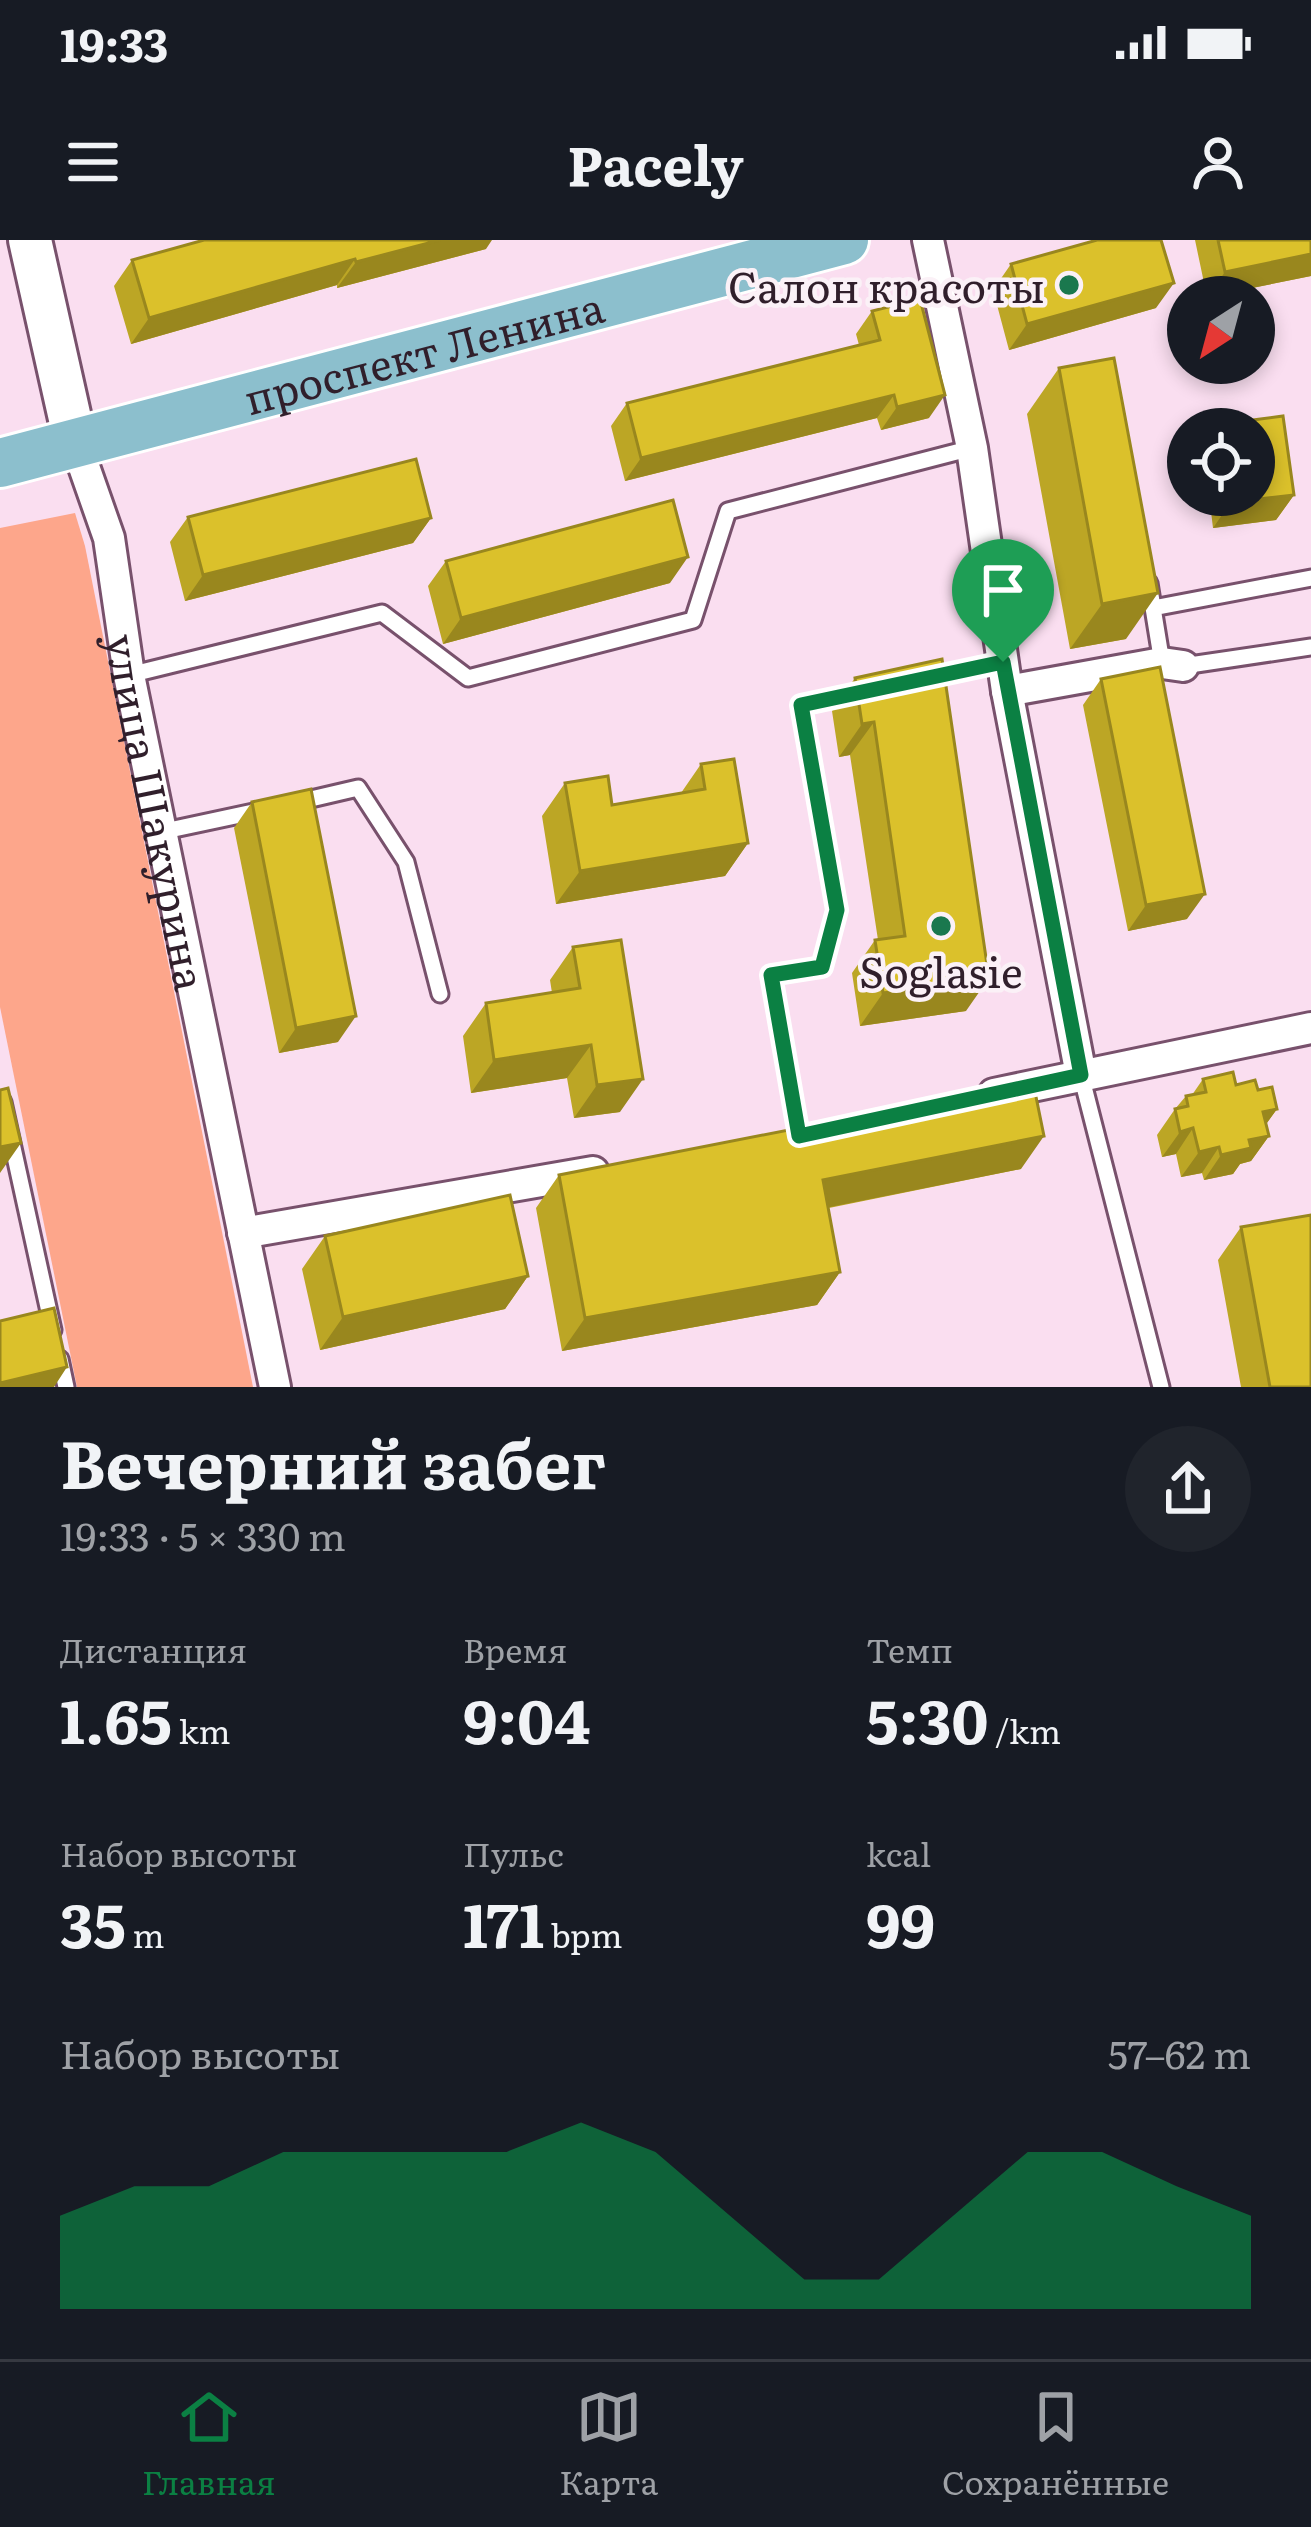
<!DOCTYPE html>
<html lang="ru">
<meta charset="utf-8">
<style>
:root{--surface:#171b24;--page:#20242c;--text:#f1f3f6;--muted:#9ea1a6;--line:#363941;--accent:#0b8043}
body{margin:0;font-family:Literata,serif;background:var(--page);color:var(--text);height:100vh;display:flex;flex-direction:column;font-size:45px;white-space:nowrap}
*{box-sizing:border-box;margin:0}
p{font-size:39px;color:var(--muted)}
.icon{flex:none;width:66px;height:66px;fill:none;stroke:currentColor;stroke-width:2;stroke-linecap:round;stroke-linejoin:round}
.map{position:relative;height:1147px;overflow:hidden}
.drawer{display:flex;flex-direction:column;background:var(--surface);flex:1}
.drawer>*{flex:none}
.needle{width:78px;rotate:216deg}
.fabs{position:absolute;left:1167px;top:36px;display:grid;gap:24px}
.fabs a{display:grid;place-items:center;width:108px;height:108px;border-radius:50%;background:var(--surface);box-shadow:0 6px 18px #0003;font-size:60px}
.pin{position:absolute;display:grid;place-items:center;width:102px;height:102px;color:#fff;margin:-123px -51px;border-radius:50% 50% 50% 0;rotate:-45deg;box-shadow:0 0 12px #0007}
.pin .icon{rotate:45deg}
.round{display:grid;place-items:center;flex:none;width:126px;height:126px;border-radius:63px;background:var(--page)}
.headline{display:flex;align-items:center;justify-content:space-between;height:204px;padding:0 60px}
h1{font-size:66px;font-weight:700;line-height:90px}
.stats{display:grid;grid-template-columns:repeat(3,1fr);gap:18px;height:204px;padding:12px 60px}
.stats div{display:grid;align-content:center}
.stats b{font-size:60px;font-weight:700}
.stats small{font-size:33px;font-weight:400}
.stats p{font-size:33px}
.chart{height:336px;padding:24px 60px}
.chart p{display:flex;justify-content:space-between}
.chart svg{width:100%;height:216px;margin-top:12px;fill:var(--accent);opacity:.7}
.status{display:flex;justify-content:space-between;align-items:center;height:84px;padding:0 60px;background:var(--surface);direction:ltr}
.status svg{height:33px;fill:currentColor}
header{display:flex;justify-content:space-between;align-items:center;height:156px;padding:0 60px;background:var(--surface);font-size:54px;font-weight:700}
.tab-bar{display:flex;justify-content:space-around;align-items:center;height:168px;border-top:3px solid var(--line);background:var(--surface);font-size:33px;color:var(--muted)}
.tab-bar a{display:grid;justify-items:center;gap:6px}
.tab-bar .active{color:var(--accent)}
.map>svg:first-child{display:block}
.green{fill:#fda68b}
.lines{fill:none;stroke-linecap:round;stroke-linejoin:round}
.service-casing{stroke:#78516c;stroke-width:21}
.minor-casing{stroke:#78516c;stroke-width:36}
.secondary-casing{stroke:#78516c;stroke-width:48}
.primary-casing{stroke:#fff;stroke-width:54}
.service{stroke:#fff;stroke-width:15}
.minor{stroke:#fff;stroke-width:30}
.secondary{stroke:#fff;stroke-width:42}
.primary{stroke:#8cbfcd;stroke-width:48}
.wall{fill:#bca625}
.shaded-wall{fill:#99871e}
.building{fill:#dbc12b;stroke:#99871e;stroke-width:3}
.route-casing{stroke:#fff;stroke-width:24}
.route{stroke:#0b8043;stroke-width:15}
.poi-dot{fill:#1a784e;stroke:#fbf1f7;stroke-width:4.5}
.labels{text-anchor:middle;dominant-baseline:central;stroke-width:9;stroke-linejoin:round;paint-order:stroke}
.poi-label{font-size:42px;fill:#301f2b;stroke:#fbf1f7;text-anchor:end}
.street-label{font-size:42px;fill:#301f2b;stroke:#fbf1f7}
</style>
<div class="status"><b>19:33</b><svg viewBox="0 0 49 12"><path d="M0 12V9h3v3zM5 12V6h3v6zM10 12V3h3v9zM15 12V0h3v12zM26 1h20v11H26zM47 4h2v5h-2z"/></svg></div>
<header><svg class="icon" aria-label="menu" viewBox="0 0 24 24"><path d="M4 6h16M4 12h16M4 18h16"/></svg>Pacely<svg class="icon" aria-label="person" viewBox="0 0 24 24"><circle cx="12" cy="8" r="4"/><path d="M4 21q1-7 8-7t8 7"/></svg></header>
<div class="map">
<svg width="1311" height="1147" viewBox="0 0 1311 1147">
<rect width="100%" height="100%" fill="#fadef0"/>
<!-- green -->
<path class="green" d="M75 273 85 306 253 1147H77L0 767V288Z"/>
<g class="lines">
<!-- service casing -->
<g class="service-casing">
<path id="service" d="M1149 343 1162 423
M1153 368 1311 338
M1183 426 1311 407
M129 435 382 373 468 438 693 380 728 271 972 208
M926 438 1002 422
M298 562 358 548 406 622 440 754
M160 592 263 570
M1081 835 1161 1147
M0 860 3 862 53 1090
M799 896 771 735 822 727 837 670 801 465 861 452
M60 1119 66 1147"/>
</g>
<!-- minor casing -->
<g class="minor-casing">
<g id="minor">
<path d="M928 0 972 208 1007 451 1081 835"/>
<path id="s1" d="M75 201 109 298 129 435 275 1147"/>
<path d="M1007 451 1162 423 1183 426"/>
<path d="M994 854 1311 788"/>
<path d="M243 993 593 932"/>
</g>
</g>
<!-- secondary casing -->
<g class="secondary-casing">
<path id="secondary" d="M30 0 75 201"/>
</g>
<!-- primary casing -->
<g class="primary-casing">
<g id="primary">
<path id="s2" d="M0 223 844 0"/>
</g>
</g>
<!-- service -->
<use href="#service" class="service"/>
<!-- minor -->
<use href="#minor" class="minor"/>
<!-- secondary -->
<use href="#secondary" class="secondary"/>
<!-- primary -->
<use href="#primary" class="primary"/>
</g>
<!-- wall -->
<path class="wall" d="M1195 0H1311V36L1207 57Z
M486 9 337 48V45L131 104 114 46 132 20Z
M1011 24 1156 68 1009 110 993 50Z
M872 71 929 178 881 190 877 178 625 241 611 186 627 163 859 105 856 94Z
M1059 128 1126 399 1070 409 1027 174Z
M1283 176 1294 255 1276 280 1213 288 1209 255H1254V189H1217L1221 184Z
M188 277 431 278 413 303 185 361 170 302Z
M446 321 670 343 443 404 428 346Z
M942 419 966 771 860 786 852 733 875 700H878L850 515 839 517 832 471 855 438Z
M1101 439 1187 679 1128 691 1083 465Z
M701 524 748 603 725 636 556 664 542 576 565 543 612 565 681 553Z
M252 562 338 802 279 813 234 588Z
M573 707 620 872 574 878 567 838 471 853 463 796 486 763 552 753 550 740Z
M1203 839 1258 850 1277 869 1266 884 1269 896 1251 921 1240 924 1233 934 1204 940 1202 933 1181 937 1176 914 1162 917 1157 895 1175 869 1186 856 1192 855Z
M1021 929 829 968 840 1032 817 1065 562 1111 536 968 559 935Z
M1241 987 1311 1147H1241L1218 1020Z
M325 996 528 1036 505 1069 320 1110 302 1029Z"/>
<!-- shaded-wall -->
<path class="shaded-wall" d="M440 0H492L486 9 337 48 356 22Z
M1311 14V36L1207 57 1225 32Z
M355 19 337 45 131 104 149 78Z
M1174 43 1156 68 1009 110 1027 84Z
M894 155 877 178 625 241 641 218Z
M945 155 929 178 881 190 897 167Z
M1294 255 1276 280 1213 288 1231 262Z
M431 278 413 303 185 361 203 335Z
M688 317 670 343 443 404 461 378Z
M1158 353 1126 399 1070 409 1102 364Z
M874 482 850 515 839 517 862 484Z
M748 603 725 636 556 664 580 631Z
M1205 654 1187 679 1128 691 1146 665Z
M989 738 966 771 860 786 883 753Z
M356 776 338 802 279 813 296 788Z
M591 805 567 838 471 853 494 820Z
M643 839 620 872 574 878 597 845Z
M1277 869 1259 894 1263 872Z
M1193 888 1176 914 1162 917 1180 892Z
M1044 896 1021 929 800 973 823 940Z
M1269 896 1251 921 1240 924 1233 934 1204 940 1221 915 1249 900Z
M21 903 0 933V907Z
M1219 907 1202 933 1181 937 1199 912Z
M840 1032 817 1065 562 1111 585 1078Z
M528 1036 505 1069 320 1110 343 1077Z
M67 1127 54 1147H0V1143Z"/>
<!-- building -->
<path class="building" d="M204 0H440L356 22 355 19 149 78 132 20Z
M1097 0H1161L1174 43 1027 84 1011 24Z
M1218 0H1311V14L1225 32Z
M920 59 945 155 897 167 894 155 641 218 627 163 880 100 872 71Z
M1114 118 1158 353 1102 364 1059 128Z
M1283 176 1294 255 1231 262 1230 255H1254V189H1221V184Z
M416 219 431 278 203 335 188 277Z
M673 260 688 317 461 378 446 321Z
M942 419 989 738 883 753 875 700 905 696 874 482 862 484 855 438Z
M1160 427 1205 654 1146 665 1101 439Z
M734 519 748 603 580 631 565 543 608 536 612 565 705 549 701 524Z
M311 549 356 776 296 788 252 562Z
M621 700 643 839 597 845 591 805 494 820 486 763 580 748 573 707Z
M1233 832 1236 845 1255 840 1258 850 1272 847 1277 869 1263 872 1269 896 1249 900 1251 908 1221 915 1219 907 1199 912 1193 888 1180 892 1175 869 1188 866 1186 856 1206 852 1203 839Z
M1033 842 1044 896 823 940 840 1032 585 1078 559 935Z
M8 848 21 903 0 907V850Z
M510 955 528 1036 343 1077 325 996Z
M1311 975V1147H1270L1241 987Z
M54 1068 67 1127 0 1143V1081Z"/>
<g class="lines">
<!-- route casing -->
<g class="route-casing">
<path id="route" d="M1003 422 1081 835 799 896 771 735 822 727 837 670 801 465Z"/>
</g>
<!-- route -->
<use href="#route" class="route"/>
</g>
<!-- markers -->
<g class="poi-dot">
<circle cx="1069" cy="45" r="12"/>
<circle cx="941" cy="686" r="12"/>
</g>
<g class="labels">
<!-- poi labels -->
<g class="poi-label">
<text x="1045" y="45">Салон красоты</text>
<text x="941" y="730" text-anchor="middle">Soglasie</text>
</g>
<!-- street labels -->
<g class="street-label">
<text stroke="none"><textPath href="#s2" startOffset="438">проспект Ленина</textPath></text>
<text stroke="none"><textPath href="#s1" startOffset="381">улица Шакурина</textPath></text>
</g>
</g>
</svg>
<div class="fabs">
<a><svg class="needle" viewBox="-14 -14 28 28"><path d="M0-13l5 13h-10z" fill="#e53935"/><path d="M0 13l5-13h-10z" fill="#9ea1a6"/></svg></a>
<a><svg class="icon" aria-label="locate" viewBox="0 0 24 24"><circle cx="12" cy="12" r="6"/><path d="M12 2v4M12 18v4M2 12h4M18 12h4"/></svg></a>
</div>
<div class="pin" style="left:1003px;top:422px;background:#1e9e55"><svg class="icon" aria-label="arrive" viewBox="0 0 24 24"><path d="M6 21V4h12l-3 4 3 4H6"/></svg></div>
</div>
<section class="drawer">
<div class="headline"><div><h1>Вечерний забег</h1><p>19:33 · 5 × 330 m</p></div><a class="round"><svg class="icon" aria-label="share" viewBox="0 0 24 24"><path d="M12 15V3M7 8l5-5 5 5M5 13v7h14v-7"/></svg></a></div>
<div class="stats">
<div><p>Дистанция</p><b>1.65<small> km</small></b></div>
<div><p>Время</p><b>9:04</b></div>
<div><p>Темп</p><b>5:30<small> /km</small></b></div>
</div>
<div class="stats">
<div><p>Набор высоты</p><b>35<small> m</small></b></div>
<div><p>Пульс</p><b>171<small> bpm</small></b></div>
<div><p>kcal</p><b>99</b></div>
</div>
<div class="chart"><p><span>Набор высоты</span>57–62 m</p>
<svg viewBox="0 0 160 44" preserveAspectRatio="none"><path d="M0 44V25L10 19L20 19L30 12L40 12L50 12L60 12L70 6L80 12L90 25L100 38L110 38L120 25L130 12L140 12L150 19L160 25V44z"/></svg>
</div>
</section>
<nav class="tab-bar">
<a class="active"><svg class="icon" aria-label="home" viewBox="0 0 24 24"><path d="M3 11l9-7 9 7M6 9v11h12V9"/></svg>Главная</a>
<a><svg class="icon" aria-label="map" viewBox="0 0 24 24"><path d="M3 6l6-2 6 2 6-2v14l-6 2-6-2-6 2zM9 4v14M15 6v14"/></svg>Карта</a>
<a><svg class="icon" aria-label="saved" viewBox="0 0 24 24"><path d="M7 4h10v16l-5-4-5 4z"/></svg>Сохранённые</a>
</nav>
